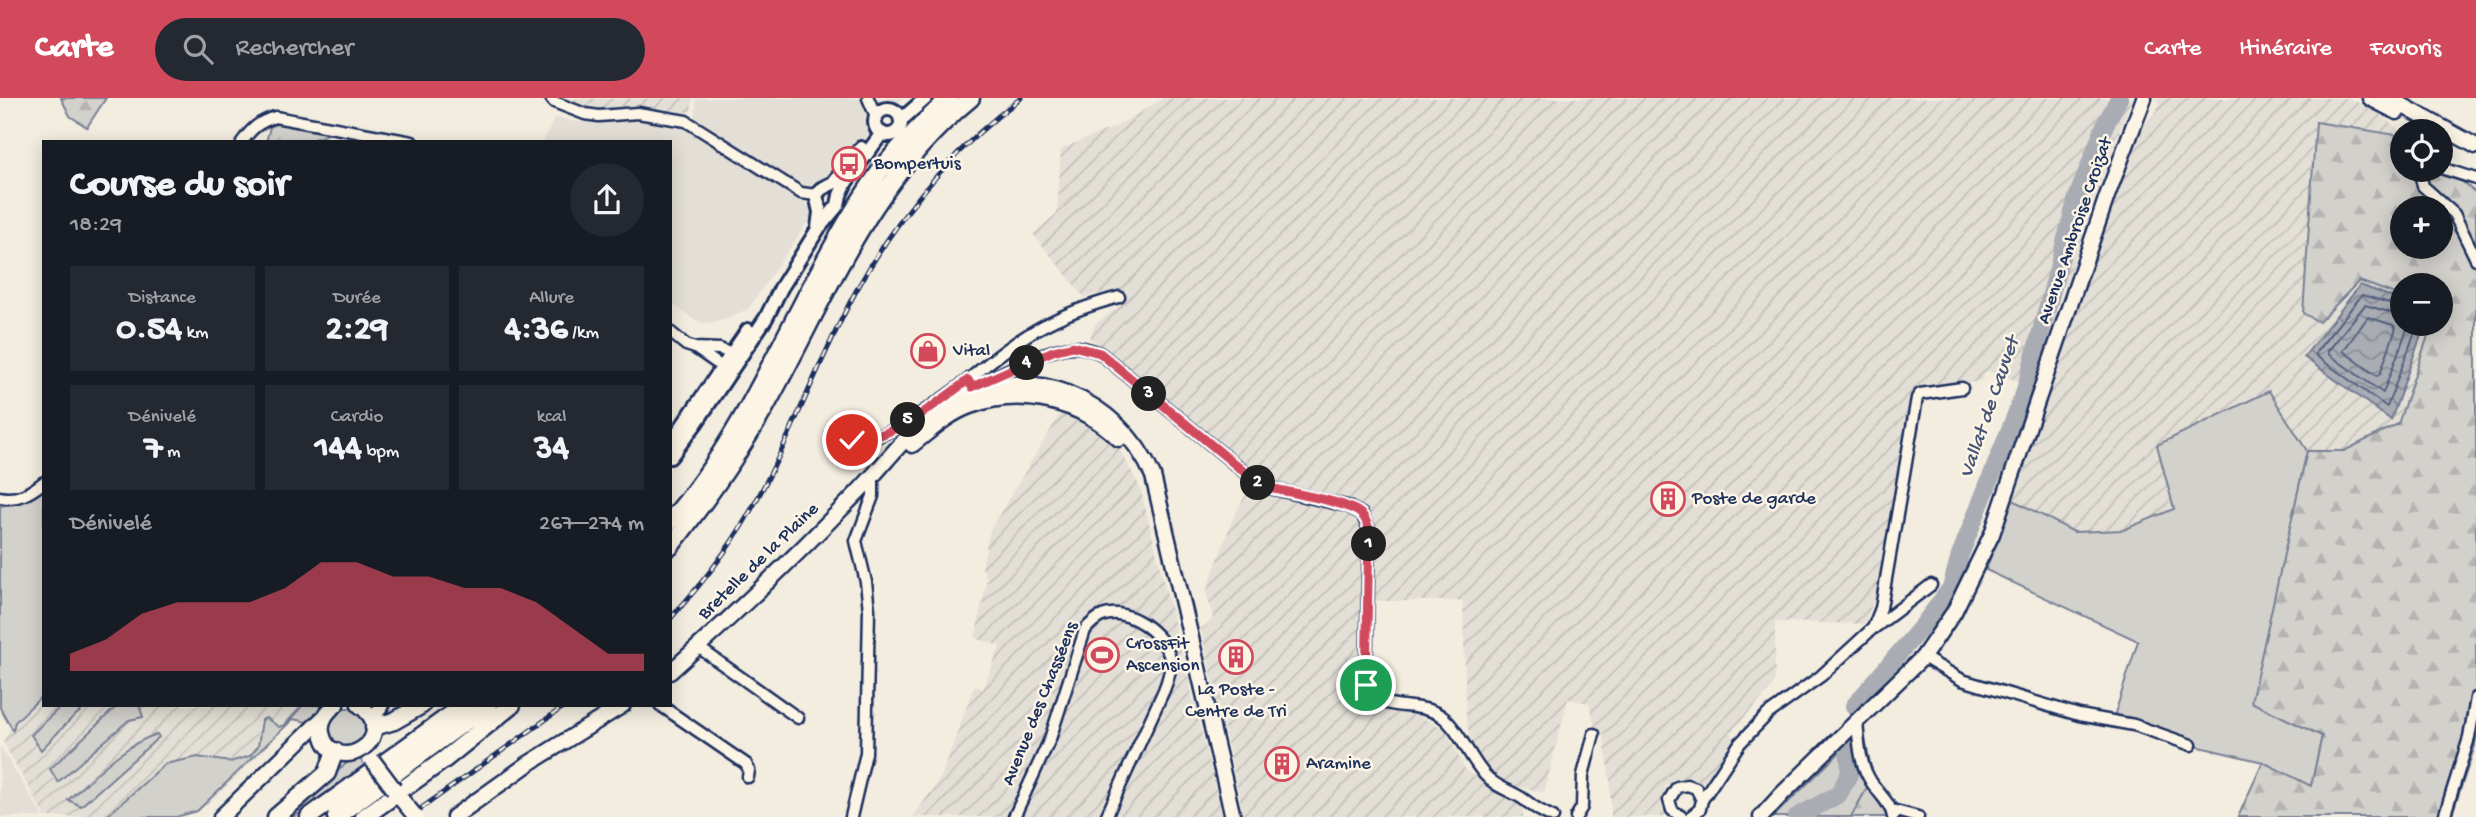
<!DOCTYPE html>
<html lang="fr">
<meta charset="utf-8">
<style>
:root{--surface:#171b24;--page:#242831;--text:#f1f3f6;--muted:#9ea1a6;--accent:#d1495b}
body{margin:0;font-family:"Gochi Hand",sans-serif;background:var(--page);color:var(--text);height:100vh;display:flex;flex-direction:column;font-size:26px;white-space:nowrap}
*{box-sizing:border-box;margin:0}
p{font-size:23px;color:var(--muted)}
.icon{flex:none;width:38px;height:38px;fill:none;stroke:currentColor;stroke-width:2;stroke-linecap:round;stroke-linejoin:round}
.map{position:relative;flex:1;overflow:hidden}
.details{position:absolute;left:42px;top:42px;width:630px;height:567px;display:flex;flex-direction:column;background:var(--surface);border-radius:0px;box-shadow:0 4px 18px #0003}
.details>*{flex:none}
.fabs{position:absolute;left:2390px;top:21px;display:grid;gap:14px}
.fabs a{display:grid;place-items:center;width:63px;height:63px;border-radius:50%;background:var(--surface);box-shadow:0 4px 18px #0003;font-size:35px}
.pin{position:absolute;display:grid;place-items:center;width:60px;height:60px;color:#fff;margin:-30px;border:4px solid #fff;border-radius:50%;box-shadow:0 2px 7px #0007}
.km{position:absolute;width:35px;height:35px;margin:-18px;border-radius:50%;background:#222;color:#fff;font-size:19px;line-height:35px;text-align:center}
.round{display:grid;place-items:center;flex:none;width:74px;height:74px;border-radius:37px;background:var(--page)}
.headline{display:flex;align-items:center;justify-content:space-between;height:119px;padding:0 28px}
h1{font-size:38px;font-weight:700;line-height:52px}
.metrics{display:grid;grid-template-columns:repeat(3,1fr);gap:10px;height:119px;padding:7px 28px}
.metrics div{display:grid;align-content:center;border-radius:0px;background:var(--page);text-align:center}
.metrics b{font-size:35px;font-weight:700}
.metrics small{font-size:19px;font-weight:400}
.metrics p{font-size:19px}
.chart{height:196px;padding:14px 28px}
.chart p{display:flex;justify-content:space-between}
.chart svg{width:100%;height:126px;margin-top:7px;fill:var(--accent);opacity:.7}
header{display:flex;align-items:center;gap:42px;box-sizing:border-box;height:98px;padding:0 35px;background:var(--accent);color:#fff}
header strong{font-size:33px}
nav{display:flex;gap:38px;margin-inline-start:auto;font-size:24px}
.search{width:490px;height:63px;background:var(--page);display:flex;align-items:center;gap:18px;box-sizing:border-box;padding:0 24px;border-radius:38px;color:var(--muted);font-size:26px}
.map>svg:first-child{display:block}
.built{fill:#e3dfd6}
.industrial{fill:url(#industrial-furrows);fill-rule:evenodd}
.grass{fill:#d3d1cc;stroke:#778095;stroke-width:2}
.forest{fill:url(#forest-firs);stroke:#778095;stroke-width:2;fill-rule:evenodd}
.water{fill:url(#water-waves);stroke:#707a91;stroke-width:2}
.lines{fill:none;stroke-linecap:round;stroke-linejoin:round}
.shore{stroke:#546180;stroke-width:2}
.river{stroke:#a9acb3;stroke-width:18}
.minor-casing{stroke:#1b2f5e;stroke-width:15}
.tertiary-casing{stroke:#1b2f5e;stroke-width:18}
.secondary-casing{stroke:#1b2f5e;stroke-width:19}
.trunk-casing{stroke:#1b2f5e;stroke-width:21}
.minor{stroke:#fcf5e5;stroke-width:10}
.tertiary{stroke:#fcf5e5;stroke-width:12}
.secondary{stroke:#fcf5e5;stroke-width:14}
.trunk{stroke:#fcf5e5;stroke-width:16}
.rail-casing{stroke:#1b2f5e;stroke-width:5}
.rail{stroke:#fcf5e5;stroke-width:2.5;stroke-dasharray:8;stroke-linecap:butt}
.secondary-bridge-casing{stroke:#1b2f5e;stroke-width:19;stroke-linecap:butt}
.secondary-bridge{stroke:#fcf5e5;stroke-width:14}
.route-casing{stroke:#fff;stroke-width:14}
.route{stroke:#d1495b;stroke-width:9}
.labels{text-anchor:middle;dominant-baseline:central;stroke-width:5;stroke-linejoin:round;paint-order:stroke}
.poi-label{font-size:19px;fill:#1b2f5e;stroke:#fcf5e5;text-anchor:start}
.street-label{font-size:19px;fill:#1b2f5e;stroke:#fcf5e5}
.water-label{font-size:21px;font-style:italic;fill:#465478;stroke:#fcf5e5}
</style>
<header>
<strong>Carte</strong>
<div class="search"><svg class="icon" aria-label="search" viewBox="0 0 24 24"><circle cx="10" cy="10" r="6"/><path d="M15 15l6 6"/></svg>Rechercher</div>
<nav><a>Carte</a><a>Itinéraire</a><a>Favoris</a></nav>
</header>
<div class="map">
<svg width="2476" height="719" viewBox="0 0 2476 719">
<defs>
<pattern id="industrial-furrows" width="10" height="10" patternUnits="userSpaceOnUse" patternTransform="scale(1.75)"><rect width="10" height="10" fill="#e3dfd6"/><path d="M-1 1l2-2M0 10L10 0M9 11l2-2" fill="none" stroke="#c2c0ba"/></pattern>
<pattern id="forest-firs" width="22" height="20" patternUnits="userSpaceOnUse" patternTransform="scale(1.75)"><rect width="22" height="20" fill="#d3d1cc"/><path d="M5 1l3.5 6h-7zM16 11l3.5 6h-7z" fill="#b5b4b2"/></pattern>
<pattern id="water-waves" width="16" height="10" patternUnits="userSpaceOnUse" patternTransform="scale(1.75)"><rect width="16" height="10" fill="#a9acb3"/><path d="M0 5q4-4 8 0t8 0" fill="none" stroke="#898c95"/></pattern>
</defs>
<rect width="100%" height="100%" fill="#f3ede0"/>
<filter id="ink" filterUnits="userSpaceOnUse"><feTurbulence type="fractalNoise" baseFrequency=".0143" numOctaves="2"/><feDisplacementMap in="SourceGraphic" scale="14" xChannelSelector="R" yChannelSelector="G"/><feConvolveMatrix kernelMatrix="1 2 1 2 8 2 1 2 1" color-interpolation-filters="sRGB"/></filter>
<g filter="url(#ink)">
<!-- built -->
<path class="built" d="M696 0H903L891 10H880L866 21 870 35 826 84 809 88H799L783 75 695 20Z
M555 19 577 24 663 23 696 34 810 109 813 116 749 210 730 220 709 226 696 223 670 204V44H543Z
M0 648 3 653 43 719H0Z"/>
<!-- industrial -->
<path class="industrial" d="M693 0 691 13 670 17H574L538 1Z
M1164 0H2132L2096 94 2066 187 2061 190 2048 187 2018 283 1986 273 1981 283 1926 292 1915 291 1876 497 1864 526 1775 524V580L1772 589 1731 634 1734 641 1708 685 1680 683 1665 687V719H1611L1610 682 1603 634H1596L1589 605 1568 601 1544 694 1500 685 1481 668 1471 645 1466 620 1463 503H1368L1366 411 1262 382 1090 240 1095 226 1120 208 1118 192 1084 199 1033 136 1057 115 1061 51 1117 28Z
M2155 0H2349L2378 15 2403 35V149H2441L2476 321 2344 353H2307L2269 293 2158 347 2174 411 2123 432 2074 434 2011 401 2140 32 2156 14 2160 6ZM2403 187H2441V226H2403Z
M1062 313 1094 329 1120 352 1140 389 1223 719H913L941 679 974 588 983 591 1000 548 975 540 987 480 982 469 990 432Z
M1252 385 1347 412 1358 419 1365 434 1362 604 1419 618 1445 631 1466 673 1520 703 1523 709V719H1244L1201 531 1213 521 1206 494 1233 420Z
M44 389V607H316L308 610 284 631 224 691 198 714 181 719H45L3 644 10 630 0 615V404L13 406 33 397Z"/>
<!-- grass -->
<path class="grass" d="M2269 293 2307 353 2252 604 2322 638 2311 689 2263 664 2111 628 2138 543 1986 472 2011 401 2074 434 2123 432 2174 411 2157 347Z
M44 392V596L15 624 13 632 0 610V408C15 405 31 402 44 392Z
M62 607H88L71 621 41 652 31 637Z
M118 607H139L143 619 129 622 58 684 50 671Z
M303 607H325L307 624 293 621 197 713 176 719H106L165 666 198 659 230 664 250 658 258 648 262 622 266 620 279 629 285 627Z
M328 630a20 20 0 1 1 40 0a20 20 0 1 1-40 0Z
M1863 632 1873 679 1851 719H1773Z
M157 636 159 639 81 708 68 702C96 677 121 648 157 636Z
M361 661 364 667 294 719H285L349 663Z"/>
<!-- forest -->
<path class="forest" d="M61 0H106L87 29 70 18Z
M280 24 331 35 306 44H266L270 29Z
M2316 24 2403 38V72H2441V67L2476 95V638L2475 648 2451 719H2238L2263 664 2311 688 2322 638 2251 604 2307 353H2344L2398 326 2432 226H2441V187H2403V199L2359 183 2319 224 2303 215ZM2403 110H2441V149H2403Z
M1873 679 1897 708 1891 719H1851Z"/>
<!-- water -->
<path class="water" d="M2360 187 2403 203V226H2425L2391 322 2304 259Z"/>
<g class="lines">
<!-- shore -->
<path class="shore" d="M2403 209 2362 197 2316 254V258L2387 309 2418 226
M2403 218 2365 207 2328 253V256L2383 295 2409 226
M2368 219 2393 227 2396 230 2380 276 2377 278 2343 253Z"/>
<!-- river -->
<path class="river" d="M1854 608 1924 526 1951 490 1960 457 2024 296 2077 100 2105 27 2119 0
M1797 719 1839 696 1850 674 1848 644"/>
<!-- minor casing -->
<g class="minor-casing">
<path id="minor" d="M551 0 554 4 585 16 599 18 638 15 686 23 801 95 816 97
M868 0 874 14
M242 44C252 30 259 24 275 19L412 44
M2441 70 2476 81
M2422 72 2420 75 2423 88 2454 116 2476 161
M670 234 686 247 695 250
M728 273 695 250 720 251 736 258
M972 289 968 282C1020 238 1052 217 1119 199
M973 289C999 277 1046 250 1073 249 1082 248 1091 252 1100 255L1254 382 1265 389 1347 408 1362 416 1369 431 1366 587 1368 597C1391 613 1419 604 1440 617 1458 629 1470 661 1485 677 1496 690 1513 693 1526 703 1535 710 1541 714 1553 719
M832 335C843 339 853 344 864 342 892 339 945 299 968 282
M0 399C17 403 30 395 44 384
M1874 530 1931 487
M698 549 798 620
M1923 559 1962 582 2079 617 2134 627 2191 647
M660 607 746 666 749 672 748 679
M1857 624C1859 643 1859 663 1869 680 1876 694 1891 704 1893 719
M1702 702 1740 645 1768 616 1821 578 1873 530 1881 510 1917 300 1920 296 1962 290
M1892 712 1918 719
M851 719 866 655 869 512 866 484 856 443 873 398V379
M1014 719 1050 641 1085 532C1090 526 1095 521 1102 518 1127 508 1164 535 1170 560 1172 570 1168 582 1164 592L1106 719
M1576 719 1582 709 1583 677 1594 636
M1682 719 1672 712 1669 702 1677 689 1687 687 1696 690 1702 702 1700 711 1690 719
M2444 719 2469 640 2476 600"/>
</g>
<!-- tertiary casing -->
<g class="tertiary-casing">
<path id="tertiary" d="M875 24a13 13 0 1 1 26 0a13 13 0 1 1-26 0Z
M901 22 926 0
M818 130 820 114 816 97 821 91 833 85 861 50
M670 346 748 232
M670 359 696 325 766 220 781 190 818 131 838 107 840 97 846 84 882 35
M373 623 382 607"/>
</g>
<!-- secondary casing -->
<g class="secondary-casing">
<path id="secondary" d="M2370 0 2397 14
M2389 0 2476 48
M912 347C930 333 948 316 970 308 1021 289 1081 303 1119 341
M670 574C734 517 796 458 855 397 886 366 912 326 950 304 1027 260 1119 300 1153 378L1233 719
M336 607C326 614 320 623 322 635 332 682 405 640 359 607
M221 719 323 620
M454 719 528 666 623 607
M1761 719 1782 696 1923 559 1954 514 1992 436 2107 98 2144 0"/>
</g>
<!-- trunk casing -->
<g class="trunk-casing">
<path id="trunk" d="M670 423C761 319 800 184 880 73 900 47 925 23 949 0
M670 449C705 404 738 358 766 308 828 197 868 84 971 0
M374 629 394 623 422 607
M276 719 327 675 335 653
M309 719 464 607
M336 719 488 607
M364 719 445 661 512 607"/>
</g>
<!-- minor -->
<use href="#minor" class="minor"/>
<!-- tertiary -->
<use href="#tertiary" class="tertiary"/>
<!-- secondary -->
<use href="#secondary" class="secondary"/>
<!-- trunk -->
<use href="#trunk" class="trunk"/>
<!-- rail casing -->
<g class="rail-casing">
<path id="rail" d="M670 521C698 490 726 456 747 419 789 347 816 267 856 193 897 119 953 51 1021 0
M409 719 566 607"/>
</g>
<!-- rail -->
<use href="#rail" class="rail"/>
<!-- secondary-bridge casing -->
<g class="secondary-bridge-casing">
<path id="secondary-bridge" d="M373 663 394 691
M401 701 416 719"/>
</g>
<!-- secondary-bridge -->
<use href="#secondary-bridge" class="secondary-bridge"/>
</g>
</g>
<g class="lines" filter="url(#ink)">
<!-- route casing -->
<g class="route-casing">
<path id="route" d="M852 342C890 343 938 305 968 282L972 289 1053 253 1073 248 1100 255 1254 382 1265 389C1287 394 1346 403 1361 416 1366 420 1367 425 1369 431L1366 587"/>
</g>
<!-- route -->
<use href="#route" class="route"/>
</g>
<!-- icons -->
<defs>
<g id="bus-ring" transform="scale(1.75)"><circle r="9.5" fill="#fcf5e5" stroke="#d1495b" stroke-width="1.5"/><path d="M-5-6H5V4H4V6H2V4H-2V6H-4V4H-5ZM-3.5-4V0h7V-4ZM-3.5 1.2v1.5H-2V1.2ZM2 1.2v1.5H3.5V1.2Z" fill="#d1495b"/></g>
<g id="shop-ring" transform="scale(1.75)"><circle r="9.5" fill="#fcf5e5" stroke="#d1495b" stroke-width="1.5"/><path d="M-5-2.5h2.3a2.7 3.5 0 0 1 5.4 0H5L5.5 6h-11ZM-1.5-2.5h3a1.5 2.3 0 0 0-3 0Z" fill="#d1495b"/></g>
<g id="building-ring" transform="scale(1.75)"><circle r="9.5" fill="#fcf5e5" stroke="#d1495b" stroke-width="1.5"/><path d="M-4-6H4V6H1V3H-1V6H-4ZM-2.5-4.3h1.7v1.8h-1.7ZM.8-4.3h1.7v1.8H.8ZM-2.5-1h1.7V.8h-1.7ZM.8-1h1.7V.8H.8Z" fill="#d1495b"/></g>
<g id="stadium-ring" transform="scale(1.75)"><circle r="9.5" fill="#fcf5e5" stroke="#d1495b" stroke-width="1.5"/><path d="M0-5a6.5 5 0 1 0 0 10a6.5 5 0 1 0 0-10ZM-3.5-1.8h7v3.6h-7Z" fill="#d1495b"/></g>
</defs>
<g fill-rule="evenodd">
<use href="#bus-ring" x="849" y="66"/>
<use href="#shop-ring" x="928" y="253"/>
<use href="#building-ring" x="1668" y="401"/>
<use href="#stadium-ring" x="1102" y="557"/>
<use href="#building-ring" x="1236" y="559"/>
<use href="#building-ring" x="1282" y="666"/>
</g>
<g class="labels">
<!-- poi labels -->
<g class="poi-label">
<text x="874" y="66">Bompertuis</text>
<text x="953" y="253">Vital</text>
<text x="1692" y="401">Poste de garde</text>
<text x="1126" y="546">CrossFit<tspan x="1126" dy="22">Ascension</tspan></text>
<text x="1236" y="592" text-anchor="middle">La Poste -<tspan x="1236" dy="22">Centre de Tri</tspan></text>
<text x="1306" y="666">Aramine</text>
</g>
<!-- street labels -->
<g class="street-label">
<text transform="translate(2076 133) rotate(-71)">Avenue Ambroise Croizat</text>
<text transform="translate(759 464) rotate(-44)">Bretelle de la Plaine</text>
<text transform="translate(1041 606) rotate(-68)">Avenue des Chasséens</text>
</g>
<!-- water labels -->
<g class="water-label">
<text transform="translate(1991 310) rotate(-71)">Vallat de Cauvet</text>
</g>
</g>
</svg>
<div class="fabs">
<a><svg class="icon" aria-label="locate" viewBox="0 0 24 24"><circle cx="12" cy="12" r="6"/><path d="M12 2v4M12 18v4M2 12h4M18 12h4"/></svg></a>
<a>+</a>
<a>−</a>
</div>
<div class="pin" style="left:1366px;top:587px;background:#1e9e55"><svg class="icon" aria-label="arrive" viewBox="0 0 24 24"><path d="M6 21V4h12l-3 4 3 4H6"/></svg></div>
<div class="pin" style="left:852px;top:342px;background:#d93025"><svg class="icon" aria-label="check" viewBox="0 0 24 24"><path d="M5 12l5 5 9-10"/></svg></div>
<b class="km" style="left:1369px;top:446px">1</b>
<b class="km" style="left:1258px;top:385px">2</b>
<b class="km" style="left:1149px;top:296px">3</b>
<b class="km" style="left:1027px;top:265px">4</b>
<b class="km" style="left:908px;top:322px">5</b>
<section class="details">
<div class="headline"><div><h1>Course du soir</h1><p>18:29</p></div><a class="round"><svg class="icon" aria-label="share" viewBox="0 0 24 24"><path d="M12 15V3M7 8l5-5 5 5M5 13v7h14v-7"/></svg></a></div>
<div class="metrics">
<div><p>Distance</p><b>0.54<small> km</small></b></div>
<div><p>Durée</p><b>2:29</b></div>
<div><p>Allure</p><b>4:36<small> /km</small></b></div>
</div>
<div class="metrics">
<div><p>Dénivelé</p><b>7<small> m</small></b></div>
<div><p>Cardio</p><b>144<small> bpm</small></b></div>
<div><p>kcal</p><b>34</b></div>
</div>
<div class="chart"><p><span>Dénivelé</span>267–274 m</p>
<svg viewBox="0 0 160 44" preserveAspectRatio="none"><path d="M0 44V38L10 33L20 24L30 20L40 20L50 20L60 15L70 6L80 6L90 11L100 11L110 15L120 15L130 20L140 29L150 38L160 38V44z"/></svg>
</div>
</section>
</div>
